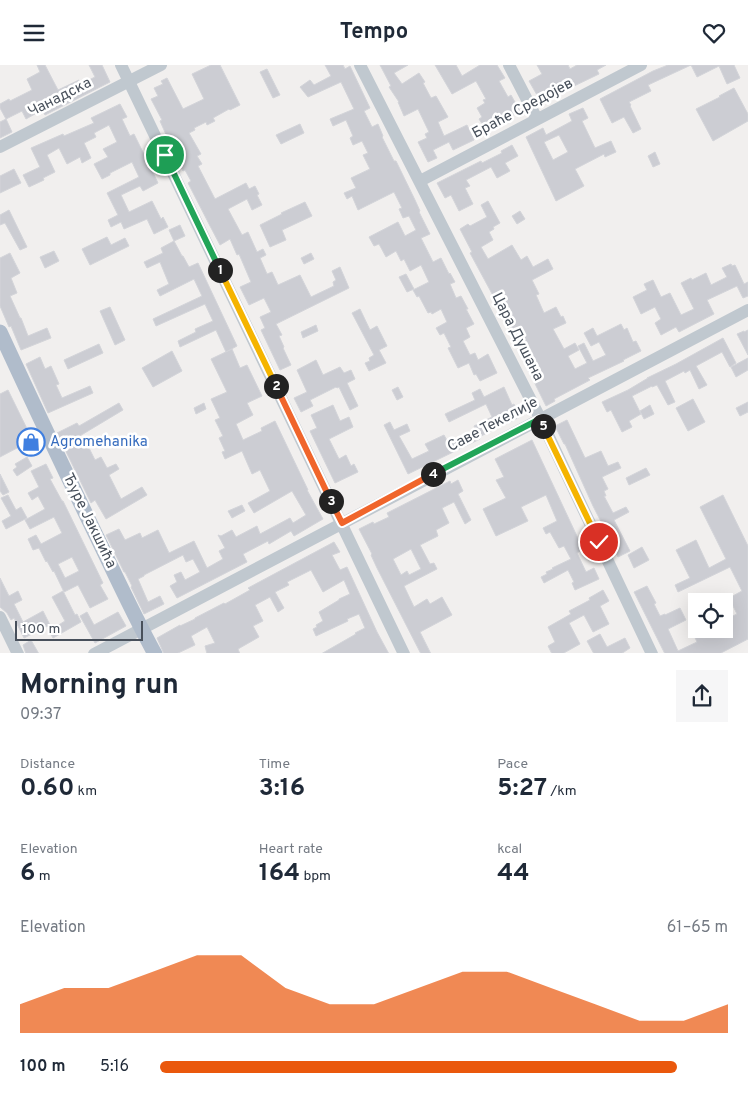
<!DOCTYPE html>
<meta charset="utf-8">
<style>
:root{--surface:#fff;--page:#f6f6f7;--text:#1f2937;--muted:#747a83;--accent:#ea580c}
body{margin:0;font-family:Overpass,sans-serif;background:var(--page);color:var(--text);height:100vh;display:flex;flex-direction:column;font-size:19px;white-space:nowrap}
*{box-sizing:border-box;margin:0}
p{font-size:16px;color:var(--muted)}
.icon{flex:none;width:28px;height:28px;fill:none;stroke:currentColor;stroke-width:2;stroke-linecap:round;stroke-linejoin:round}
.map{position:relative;height:588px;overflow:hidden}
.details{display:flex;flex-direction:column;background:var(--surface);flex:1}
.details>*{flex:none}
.tools{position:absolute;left:688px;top:528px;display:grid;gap:10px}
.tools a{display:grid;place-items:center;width:45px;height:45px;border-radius:0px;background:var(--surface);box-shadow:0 5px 20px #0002;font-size:25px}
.scale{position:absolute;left:15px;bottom:12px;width:128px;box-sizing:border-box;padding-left:5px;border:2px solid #48505b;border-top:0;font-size:14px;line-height:18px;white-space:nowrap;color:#48505b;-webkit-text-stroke:4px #fff;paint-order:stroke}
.pin{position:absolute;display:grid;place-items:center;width:42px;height:42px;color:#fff;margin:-21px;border:2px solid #fff;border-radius:50%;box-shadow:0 1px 5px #0007}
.km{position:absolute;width:25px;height:25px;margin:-12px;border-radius:50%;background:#222;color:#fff;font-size:14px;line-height:25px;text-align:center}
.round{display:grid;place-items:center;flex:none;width:52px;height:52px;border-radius:0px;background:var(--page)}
.headline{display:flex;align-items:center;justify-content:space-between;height:85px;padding:0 20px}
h1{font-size:28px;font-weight:700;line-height:38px}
.stats{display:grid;grid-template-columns:repeat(3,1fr);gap:8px;height:85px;padding:5px 20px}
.stats div{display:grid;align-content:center}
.stats b{font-size:25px;font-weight:700}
.stats small{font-size:14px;font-weight:400}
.stats p{font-size:14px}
.chart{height:140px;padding:10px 20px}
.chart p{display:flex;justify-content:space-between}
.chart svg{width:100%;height:90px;margin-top:5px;fill:var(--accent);opacity:.7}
ul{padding:0 20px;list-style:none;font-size:16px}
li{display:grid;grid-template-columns:80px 60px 1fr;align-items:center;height:38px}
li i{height:12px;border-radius:6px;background:var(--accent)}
header{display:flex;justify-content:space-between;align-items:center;height:65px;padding:0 20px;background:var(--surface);font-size:22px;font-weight:700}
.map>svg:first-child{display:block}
.building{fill:#cccdd3;stroke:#d3d4d9;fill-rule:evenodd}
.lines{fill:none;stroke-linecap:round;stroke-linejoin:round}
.minor{stroke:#c0c8cf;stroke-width:12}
.major{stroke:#b0bccb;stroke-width:15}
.split-1-casing{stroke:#fff;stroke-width:10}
.split-2-casing{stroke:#fff;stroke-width:10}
.split-3-casing{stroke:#fff;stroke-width:10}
.split-4-casing{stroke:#fff;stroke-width:10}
.split-5-casing{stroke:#fff;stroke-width:10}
.split-6-casing{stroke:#fff;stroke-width:10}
.split-1{stroke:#22a559;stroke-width:6}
.split-2{stroke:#f5b400;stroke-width:6}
.split-3{stroke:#f0652b;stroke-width:6}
.split-4{stroke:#f0652b;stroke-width:6}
.split-5{stroke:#22a559;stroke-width:6}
.split-6{stroke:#f5b400;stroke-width:6}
.labels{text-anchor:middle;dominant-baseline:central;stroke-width:5;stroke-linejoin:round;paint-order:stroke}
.street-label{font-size:15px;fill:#48505b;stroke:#fff}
.shop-label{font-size:15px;fill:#366cbe;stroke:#fff;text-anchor:start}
</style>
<header><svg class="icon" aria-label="menu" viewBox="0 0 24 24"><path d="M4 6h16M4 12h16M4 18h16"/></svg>Tempo<svg class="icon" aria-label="heart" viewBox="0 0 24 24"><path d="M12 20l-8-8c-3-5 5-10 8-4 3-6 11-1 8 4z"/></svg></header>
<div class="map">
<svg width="748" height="589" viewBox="0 0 748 589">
<rect width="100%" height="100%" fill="#f1efee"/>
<!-- building -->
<path class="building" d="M37 0H45L58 25 79 15 81 19 95 12 89 0H102L110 17 45 50 42 45 26 54 22 46 6 54 0 43V39L9 34 10 36 32 25 27 14 40 7Z
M211 0H220L240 40 230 45 229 44 213 53 215 56 207 60 206 57 194 63 195 65 189 68 201 89 197 91 202 99 198 101 215 134 246 118 249 124 255 121 259 129 257 130 262 140 252 145 247 134 228 144 242 170 248 167 257 187 263 184 266 190 260 193 267 209 272 207 278 220 300 210 311 232 334 221 333 217 336 215 332 206 340 202 349 223 276 259 282 270 279 271 284 282 283 283 291 300 280 305 261 265 265 263 260 252 271 247 264 233 249 240 240 222 251 217 239 189 237 190 230 174 220 180 209 159 188 118 191 116 185 105 183 106 176 92 160 56 162 55 151 34 158 31 154 23 163 19 161 16 167 13 183 44 204 34 192 9Z
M325 0H343L345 4 350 1 370 43 364 46 372 62 378 59 383 71 382 72 394 96H396L415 135 420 146 419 147 430 169 421 173 433 197 441 193 449 209 450 208 455 217 450 219 456 233 461 231 468 244H466L474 259 466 263 470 272 463 276 470 290 475 288 478 295 488 289 497 308 480 316 476 309 474 310 469 298 458 303 448 283 451 282 444 268 440 270 436 263 447 257 441 244 432 249 431 247 428 248 419 231 417 232 413 225 429 217 421 200 410 206 404 194 401 196 396 186 386 192 379 179 374 181 369 172 398 157 405 171 416 165 409 151 403 153 399 144 402 143 394 127 358 145 352 131 347 134 344 128 356 123 351 113 370 104 363 90 368 88 362 76 353 80 350 73 353 71 346 55 333 61 330 54 354 44 341 17 308 32 300 22 310 15 314 20 331 11Z
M380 0H408L394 8 402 19 419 8 425 17 423 18 431 33 436 31 448 52 438 57 444 71 467 60 474 75 453 85 449 77 433 85 437 93 428 97 418 77 427 73 425 69 429 67 418 44 404 51 398 37H399L389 22 391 21Z
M435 0H456L462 11 480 0H497L505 13 499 16 508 32 511 30 520 46 503 57 501 53 484 62 479 54 482 52 477 43 485 38 483 35 486 34 476 16 452 29Z
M537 0H568L570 4 577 0H606L597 5 599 9 572 22 568 14 550 24 554 30 541 37 529 16 542 9Z
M668 0H734L740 13 727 19 719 1 697 12 691 0 648 20 651 26 629 37 631 40 630 41 641 64 633 68 624 52 612 58 600 34 653 6Z
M267 4 280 30 273 33 260 7Z
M734 23 748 49V56L713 76 696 44 720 32 719 31Z
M120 39 127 52 122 54 130 71 134 69 158 118 143 126 140 121 121 130 129 147 152 136 161 154 163 152 168 162 154 169 147 154 124 164 121 157 111 162 108 155 118 150 107 128 139 112 132 97 110 108V110L102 114 94 99 108 92 103 84 117 77 109 60 94 68 96 72 84 78 91 93 82 98 80 92 67 99 59 83 47 90 55 107 43 113 44 115 29 122 23 110 40 102 31 83 63 69 64 71 94 58 91 53Z
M583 43 588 53 582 56 595 83 611 76 616 87 605 92 604 89 575 104 584 121 556 136 526 72 543 63 546 70 572 56 569 49ZM559 70 568 87 553 95 544 77Z
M6 54 12 67 0 73V57Z
M300 59 304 68 281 79 276 70Z
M512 80 518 91 505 98 510 106 497 113 491 102 466 115 470 121 465 123 473 139 459 146 451 130 445 133 437 118 481 96 482 98 502 88 501 86Z
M655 87 660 99 653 102 648 91Z
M14 104 21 118 0 128V111Z
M488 136 500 158 493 162 494 164 489 167 493 175 481 182 488 194 512 180 521 195 527 191 533 202 548 194 553 204 532 215 539 229 536 230 544 248 556 242 561 252 563 251 566 258 553 264 564 284 575 278 579 285 568 291 575 304 587 298 578 281 584 278 593 296 606 290 599 277 591 281 584 268 593 263 597 271 621 259 624 265 627 263 633 277 636 276 641 286 623 295 624 296 588 313 590 315 554 334 555 336 546 341 503 254 504 253 496 239 497 238 470 188 472 187 460 164 468 159 470 161 487 152 481 140Z
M305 137 312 151 282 165 286 175 270 182 260 160 282 149 281 148Z
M9 145 27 182 20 185 5 158 0 160V150Z
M520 146 525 154 517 159 512 151Z
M180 160 185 171 174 176 169 165Z
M107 172 111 180 125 173 129 181 90 200 82 184Z
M174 176 182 191H183L189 202 198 198 237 281 226 287 216 265 180 282 178 276 196 267 195 264 213 256 205 239 156 261 153 254 202 231 194 214 160 231 157 225 169 219 160 197 147 203 144 197 163 188 161 183Z
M54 186 59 196 45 203 40 192Z
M10 188 20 208 11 213 17 228 10 231 20 253H21L28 271 47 263 51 273 21 285 11 261 9 262 0 241V193Z
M311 188 314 194 304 199 301 193Z
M731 199 732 201 735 200 744 219 748 217V231L743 233 737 221 707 235 714 249 679 267 676 262 661 270 655 258 661 254 655 242 641 249 633 232 647 225 644 219 653 215 661 232 670 228 681 250 694 244 681 218 691 213 692 215 706 208 711 220 727 212 722 203Z
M406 209 414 224 407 227 399 212Z
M110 242 125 275 115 280 100 246Z
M360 244 370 265 377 261 387 281 379 285 386 298 369 306 365 298 370 296 369 293 374 290 352 248Z
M316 260 318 266 303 273 301 267Z
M748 265V290L737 269 744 266V267Z
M723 273 736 298 730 302 722 287 696 301 707 320 699 324 690 305 685 308 684 306 665 316 675 337 668 340 657 320 652 322V321L632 331 641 349 629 356 632 362 622 367 611 345 607 347 602 337 628 325 648 313H647L676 299Z
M99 279 103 288 68 304 64 295Z
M232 284 240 303 247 300 262 331 247 338 253 350 236 359 243 375 262 366 261 363 275 356 308 425H307L323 454 294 471 291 466 269 479 268 476 243 489 247 497 177 533 170 521 177 517 174 510 181 507 185 515 200 507 193 494 186 497 183 490 144 510V511L138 514 148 537 160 531 164 539 144 549 131 522 132 521 125 507H124L106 470 119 464 125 475 140 468 142 473 158 465 169 488 194 476 207 503 223 494 219 486 225 483 218 470 221 471 232 465 236 472 257 461 260 469 290 453 293 458 306 450 292 426 254 448 248 438 270 426 260 405 252 409 242 386 225 394 222 387 225 386 219 373 223 371 215 355 220 353 211 334 227 327 211 294Z
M172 286 182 306 153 322 142 303Z
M40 292 45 304 51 301 59 319 56 320 62 333 90 321 93 328 48 348 26 299Z
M748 293V305L736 312 731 302Z
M316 295 323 310 340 302 344 308 351 305 355 314 347 318 358 341 350 345 339 322 337 323 336 322 310 335 313 341 301 347 294 333 307 327 297 305Z
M398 322 403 332 397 335 392 325Z
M504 322 512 340 514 339 520 352 479 372 480 374 408 409 384 360 390 357 394 365 407 359 410 366 399 371 412 394 429 386 425 379 444 370 449 379 476 366 474 361 492 352 486 339 449 357 445 349 475 335 472 328 480 324 484 332Z
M8 325 36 382 22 389 19 382 0 392V329Z
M693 334 705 357 688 366 676 343Z
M748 337V347L740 351 736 343Z
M119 338 123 345 78 372 84 383 88 381 95 395 101 392 107 403 116 399 119 404 109 410 121 434 142 422 147 430 106 454 95 435 91 438 57 368 77 358 79 361Z
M204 338 206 344 196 349 194 343Z
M333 340 340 356 349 352 353 362 329 374 339 394 346 390 351 401 354 399 358 407 335 418 310 366 317 363 311 350Z
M650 340 654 349 644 354 640 346Z
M567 355 585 393 601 386 608 401 618 397 621 403 602 412 608 424 604 426 606 431H604L613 448 626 442 629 447 614 455 630 486 618 492 612 480H613L593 441 565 379H564L555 361Z
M532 375 583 484 577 488 586 507 594 503 599 514 575 525 572 518 574 517 568 505 544 518 541 512 547 509 546 507 553 504 552 503 571 494 564 481 559 483 550 467 546 469 543 463 557 456 546 430 521 442 528 456 496 471 483 444 506 433 496 415 504 412 495 394Z
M27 392 32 401 17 411 13 405 17 402 15 399Z
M46 399 53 413 50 414 62 436H63L103 518 100 520 108 534 90 543 78 520 64 527 54 506 53 507 47 496 46 497 39 483 33 485 28 474 36 470 41 479 62 468 54 452 30 464 25 455 45 444 38 431 32 435 28 428 39 422 31 406ZM72 492 79 506 65 513 58 499Z
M646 403 650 410 629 420 626 413Z
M0 409 9 427 3 430 0 426Z
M458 415 463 426 458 429 471 455 465 459 454 437 442 443 449 458 436 465 438 471 420 480 430 499 434 498 437 504 404 521 414 542 427 534 430 539 442 532 452 550 420 567 431 589H421L377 503 371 490 372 489 359 464 373 457 374 459 389 452 387 448 450 416 451 419ZM411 484 421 504 409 510 407 506 401 510 393 494Z
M8 430 16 445 21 442 27 453 6 464 2 456 11 451 1 433Z
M723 430 748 481V574L719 589H665L634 527 647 521 656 538 654 539 660 551 665 549V550L680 543 686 555 668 564 678 586 697 577 691 564H724V555L737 549 729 533 742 526 730 502 678 527 675 520 690 513 676 485 696 475 709 503 726 494 700 442Z
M242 440 245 446 232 453 228 446Z
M334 477 340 487 332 490 340 505 347 502 377 567 389 589H321L356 569 355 568 365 563 359 549 347 554 348 556 316 571 313 564 317 562 316 560 323 556 319 547 339 535V534L350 529 344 515 323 527 311 505 287 517 289 520 275 527 284 543 278 547 270 532 255 540 263 556 253 561 259 572 238 584 240 589H207L205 581 215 578 207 562 191 571 195 580 176 589H164L157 573 180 560V561L195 554V553L224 538 225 539 250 525 248 523Z
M642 482 649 495 634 503 628 490Z
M0 513 9 531 18 526 22 535 14 539 23 557 43 546 50 560 24 573 14 553 11 555 7 548 0 542Z
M603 525 609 536 600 541 609 559 593 567 584 550 569 558 580 579 562 589H552L548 581 555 577 548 562 571 549 569 546 590 535 589 533Z
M63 526 75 550 77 549 81 557 53 573 49 566 65 556 52 532Z
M87 547 94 560 118 547 126 561 95 578 80 551Z
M600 569 607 582 625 573 630 583 621 589H594L587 576Z
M31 575 39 589H26L23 580Z"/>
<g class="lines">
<!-- minor -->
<path class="minor" d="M121 0 404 589
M360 0 540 353 652 589
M509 0 537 54
M0 82 161 0
M420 116 641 0
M0 552 18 589
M94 589 748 245"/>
<!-- major -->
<path class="major" d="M0 267C31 334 62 400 94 466 114 507 133 549 155 589"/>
</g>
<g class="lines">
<!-- split-1 casing -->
<g class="split-1-casing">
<path id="split-1" d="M165 90 220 205"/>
</g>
<!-- split-2 casing -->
<g class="split-2-casing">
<path id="split-2" d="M220 205 276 321"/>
</g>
<!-- split-3 casing -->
<g class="split-3-casing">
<path id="split-3" d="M276 321 331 436"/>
</g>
<!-- split-4 casing -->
<g class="split-4-casing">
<path id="split-4" d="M331 436 342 458 433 409"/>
</g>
<!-- split-5 casing -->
<g class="split-5-casing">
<path id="split-5" d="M433 409 540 354 543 361"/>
</g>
<!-- split-6 casing -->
<g class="split-6-casing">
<path id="split-6" d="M543 361 599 477"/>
</g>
<!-- split-1 -->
<use href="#split-1" class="split-1"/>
<!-- split-2 -->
<use href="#split-2" class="split-2"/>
<!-- split-3 -->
<use href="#split-3" class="split-3"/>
<!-- split-4 -->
<use href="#split-4" class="split-4"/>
<!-- split-5 -->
<use href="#split-5" class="split-5"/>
<!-- split-6 -->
<use href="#split-6" class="split-6"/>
</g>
<!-- icons -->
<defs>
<g id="shop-ring" transform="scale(1.4375)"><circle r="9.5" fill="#fff" stroke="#3f7fe0" stroke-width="1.5"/><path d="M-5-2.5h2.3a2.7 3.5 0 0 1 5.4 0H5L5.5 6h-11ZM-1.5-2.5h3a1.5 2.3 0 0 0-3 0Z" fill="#3f7fe0"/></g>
</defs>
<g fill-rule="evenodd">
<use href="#shop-ring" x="31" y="377"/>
</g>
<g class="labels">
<!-- street labels -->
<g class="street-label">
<text transform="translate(60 33) rotate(-27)">Чанадска</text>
<text transform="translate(523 44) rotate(-28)">Браће Средојев</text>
<text transform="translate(517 272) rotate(63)">Цара Душана</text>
<text transform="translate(493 360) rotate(-28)">Саве Текелије</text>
<text transform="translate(89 456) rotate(64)">Ђуре Јакшића</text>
</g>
<!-- shop labels -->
<g class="shop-label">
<text x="50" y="377">Agromehanika</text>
</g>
</g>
</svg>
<div class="tools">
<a><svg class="icon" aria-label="locate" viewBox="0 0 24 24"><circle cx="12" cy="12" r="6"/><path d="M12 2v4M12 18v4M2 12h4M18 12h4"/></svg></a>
</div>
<div class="scale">100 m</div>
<div class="pin" style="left:165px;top:90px;background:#1e9e55"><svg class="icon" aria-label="arrive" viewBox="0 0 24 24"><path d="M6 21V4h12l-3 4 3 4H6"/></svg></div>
<div class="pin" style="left:599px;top:477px;background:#d93025"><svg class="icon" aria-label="check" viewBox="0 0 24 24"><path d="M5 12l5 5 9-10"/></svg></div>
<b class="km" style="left:220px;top:205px">1</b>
<b class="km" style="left:276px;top:321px">2</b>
<b class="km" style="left:331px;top:436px">3</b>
<b class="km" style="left:433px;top:409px">4</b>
<b class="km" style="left:543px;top:361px">5</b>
</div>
<section class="details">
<div class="headline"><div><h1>Morning run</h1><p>09:37</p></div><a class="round"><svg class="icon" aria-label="share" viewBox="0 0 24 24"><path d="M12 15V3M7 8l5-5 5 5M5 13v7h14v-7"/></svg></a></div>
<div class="stats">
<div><p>Distance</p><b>0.60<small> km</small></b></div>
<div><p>Time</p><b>3:16</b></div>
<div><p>Pace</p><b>5:27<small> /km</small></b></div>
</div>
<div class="stats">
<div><p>Elevation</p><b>6<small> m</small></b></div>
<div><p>Heart rate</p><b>164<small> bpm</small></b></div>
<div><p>kcal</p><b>44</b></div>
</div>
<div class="chart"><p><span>Elevation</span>61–65 m</p>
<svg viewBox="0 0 160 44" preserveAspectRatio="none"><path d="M0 44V30L10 22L20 22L30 14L40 6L50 6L60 22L70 30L80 30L90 22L100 14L110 14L120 22L130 30L140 38L150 38L160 30V44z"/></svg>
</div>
<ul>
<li><b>100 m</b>5:16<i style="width:91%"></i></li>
</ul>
</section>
